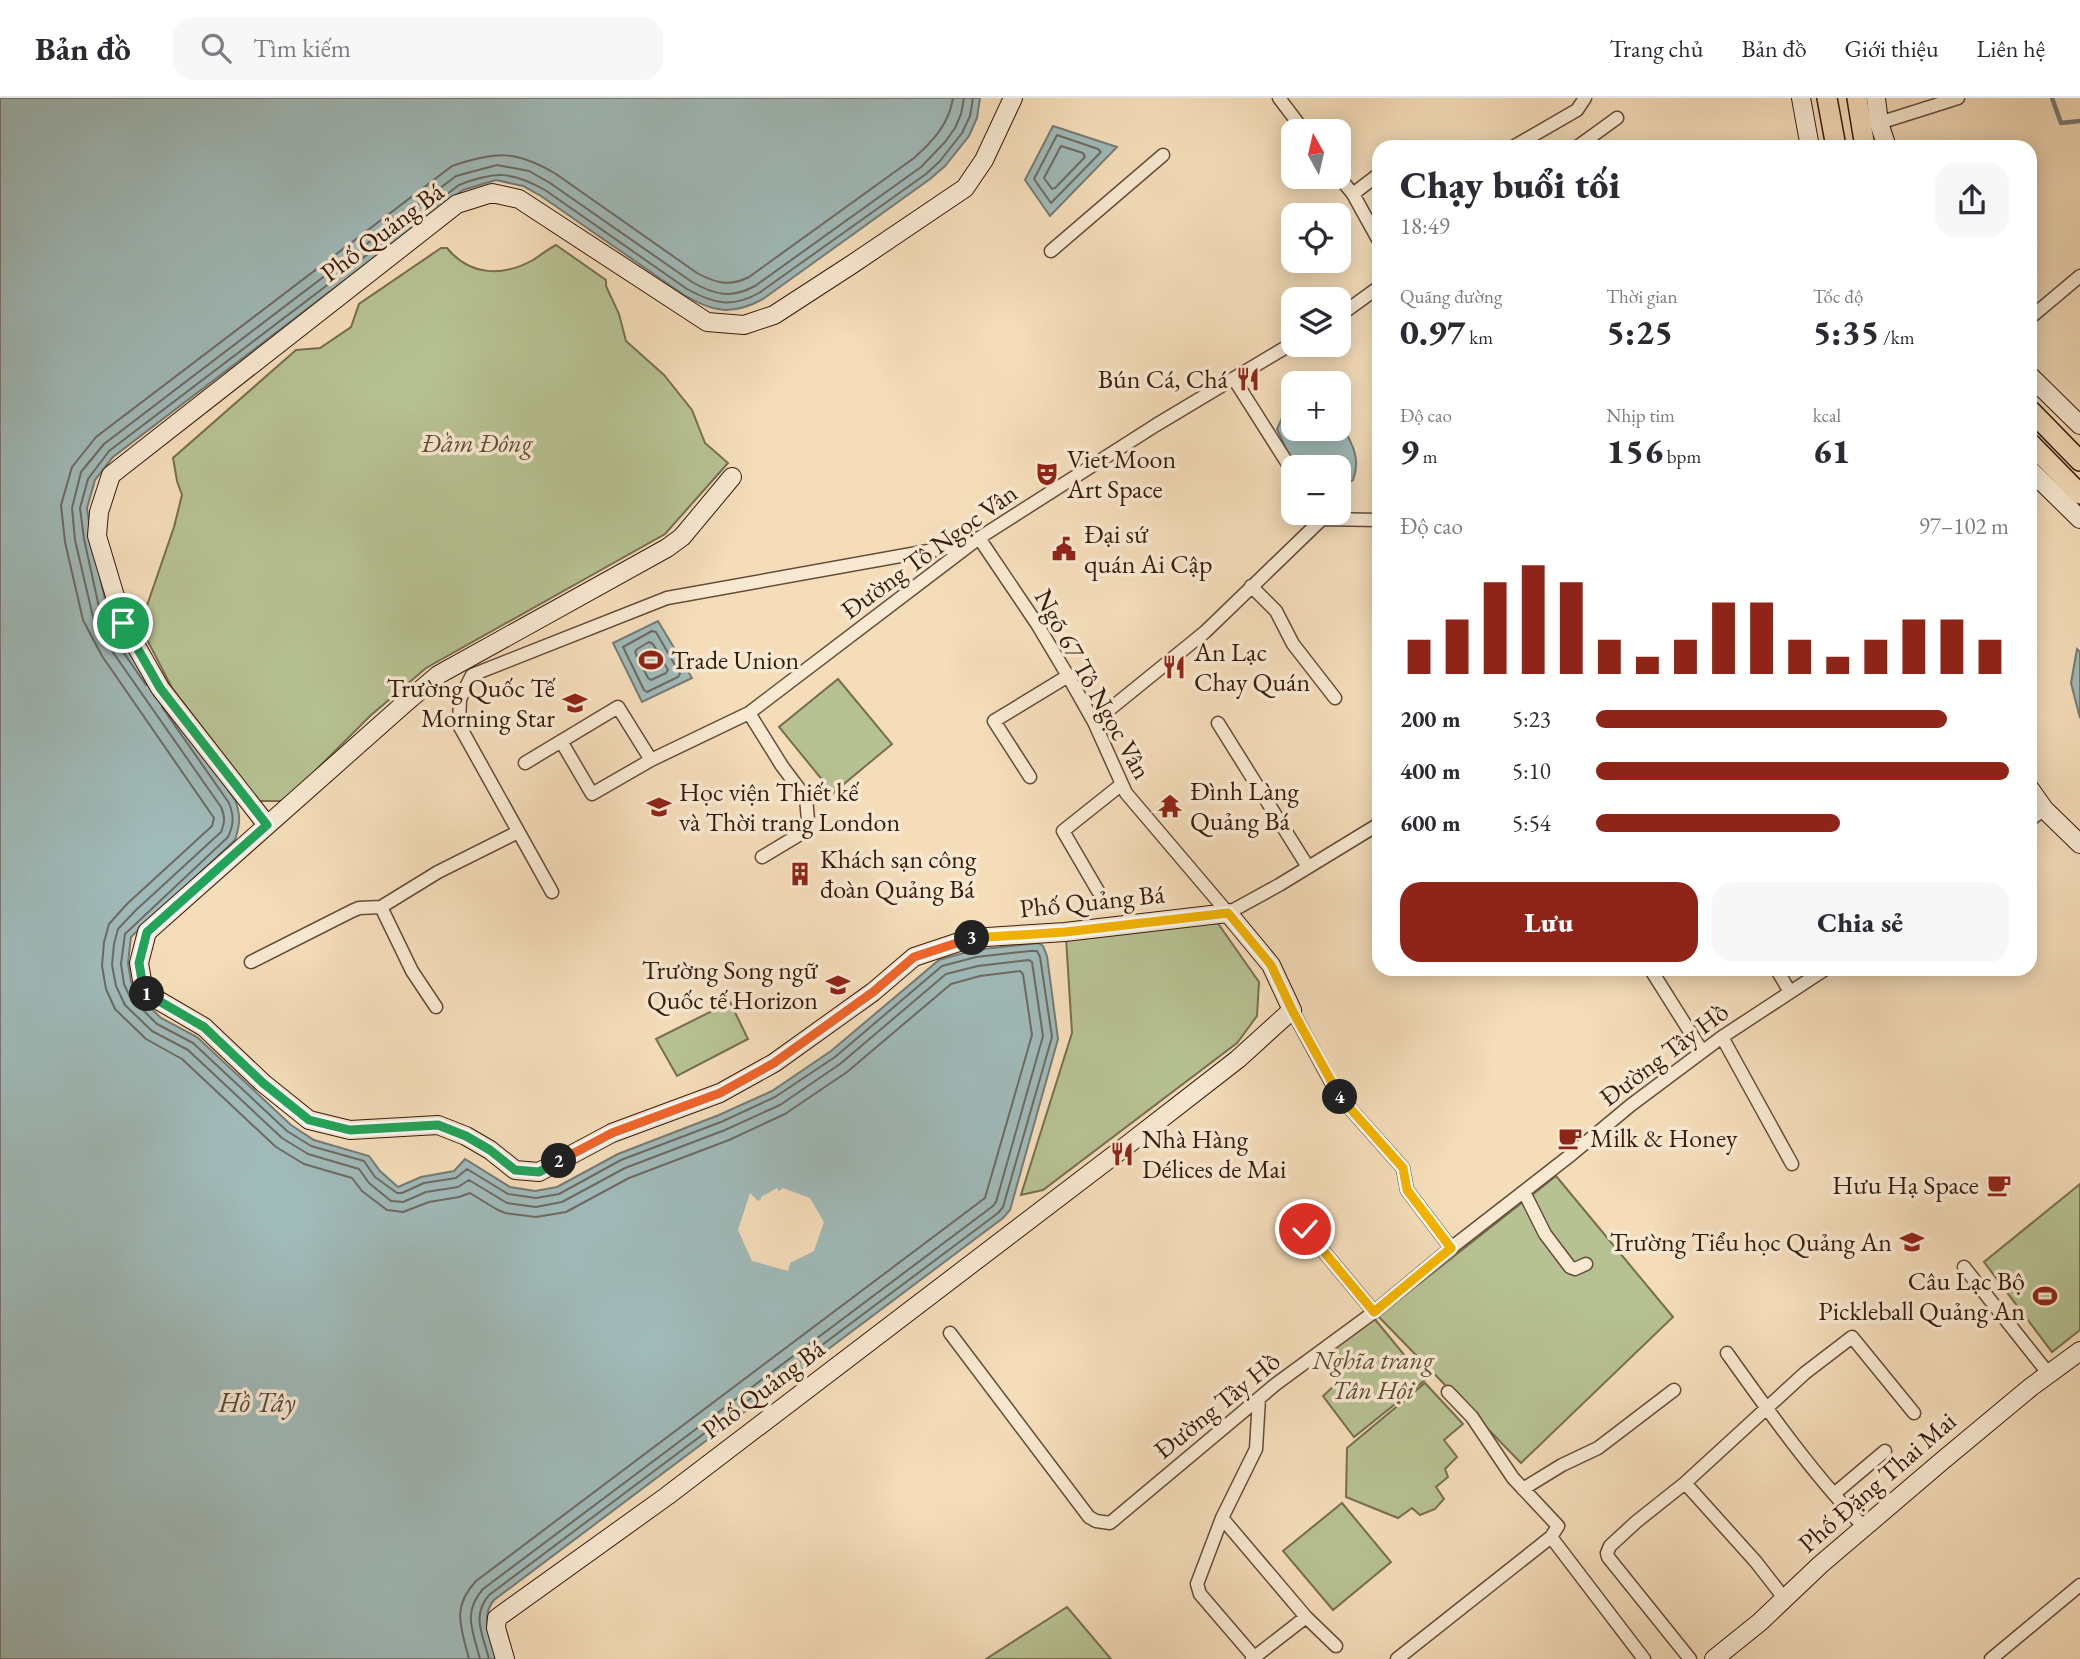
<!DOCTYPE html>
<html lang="vi">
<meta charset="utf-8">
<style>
:root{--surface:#fff;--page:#f7f7f7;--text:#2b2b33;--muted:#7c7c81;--line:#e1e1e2;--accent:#8f2418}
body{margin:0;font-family:"EB Garamond",serif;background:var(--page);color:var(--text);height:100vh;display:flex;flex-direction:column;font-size:26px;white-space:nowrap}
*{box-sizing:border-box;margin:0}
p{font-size:23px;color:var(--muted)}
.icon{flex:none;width:38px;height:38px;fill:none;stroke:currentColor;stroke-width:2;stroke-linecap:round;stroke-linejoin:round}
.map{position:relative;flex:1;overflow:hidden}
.drawer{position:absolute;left:1372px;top:42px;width:665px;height:836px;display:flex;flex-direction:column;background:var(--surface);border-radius:21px;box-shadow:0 4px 18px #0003}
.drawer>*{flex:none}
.needle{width:46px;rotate:352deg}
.buttons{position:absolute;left:1281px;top:21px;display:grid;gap:14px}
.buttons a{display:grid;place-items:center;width:70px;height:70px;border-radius:14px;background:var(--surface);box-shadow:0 4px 18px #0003;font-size:35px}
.pin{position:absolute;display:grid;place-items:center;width:60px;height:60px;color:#fff;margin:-30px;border:4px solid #fff;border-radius:50%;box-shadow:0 2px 7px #0007}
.km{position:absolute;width:35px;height:35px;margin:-18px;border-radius:50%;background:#222;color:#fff;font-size:19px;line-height:35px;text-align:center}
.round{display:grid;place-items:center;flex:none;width:74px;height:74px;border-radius:21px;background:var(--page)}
.headline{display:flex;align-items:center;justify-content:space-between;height:119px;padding:0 28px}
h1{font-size:38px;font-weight:800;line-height:52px}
.figures{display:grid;grid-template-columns:repeat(3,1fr);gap:10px;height:119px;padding:7px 28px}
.figures div{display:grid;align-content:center}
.figures b{font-size:35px;font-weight:800}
.figures small{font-size:19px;font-weight:400}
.figures p{font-size:19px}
.chart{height:196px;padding:14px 28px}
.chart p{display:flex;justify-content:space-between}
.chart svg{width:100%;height:126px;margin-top:7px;stroke:var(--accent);stroke-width:6}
.primary-button{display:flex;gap:14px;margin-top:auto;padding:14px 28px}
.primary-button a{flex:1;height:80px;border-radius:21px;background:var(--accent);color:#fff;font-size:28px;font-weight:800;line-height:80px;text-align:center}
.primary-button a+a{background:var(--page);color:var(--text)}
ul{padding:0 28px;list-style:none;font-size:23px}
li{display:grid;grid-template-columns:112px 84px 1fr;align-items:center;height:52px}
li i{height:18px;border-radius:9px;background:var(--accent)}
header{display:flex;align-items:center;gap:42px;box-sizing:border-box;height:98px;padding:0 35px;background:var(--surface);border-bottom:2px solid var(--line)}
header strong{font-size:33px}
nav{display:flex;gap:38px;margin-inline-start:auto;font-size:24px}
.search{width:490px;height:63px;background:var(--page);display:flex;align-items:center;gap:18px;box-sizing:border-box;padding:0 24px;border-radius:21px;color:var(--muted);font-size:26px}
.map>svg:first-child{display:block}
.green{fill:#b7c293;stroke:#776e50;stroke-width:2}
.water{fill:#a0bab9;stroke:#767a74;stroke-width:2}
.pier{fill:#f5ddba}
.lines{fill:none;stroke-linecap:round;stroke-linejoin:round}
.shore{stroke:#6c6a62;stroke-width:2}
.stream{stroke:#767a74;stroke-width:4.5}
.street-casing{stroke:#664b38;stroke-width:15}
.secondary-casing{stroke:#371a0c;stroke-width:20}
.primary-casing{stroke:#371a0c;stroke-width:22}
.street{stroke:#f8e9d2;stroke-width:12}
.secondary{stroke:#f8e9d2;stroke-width:18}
.primary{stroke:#f5ddba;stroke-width:19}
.split-1-casing{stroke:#fff;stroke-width:14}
.split-2-casing{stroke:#fff;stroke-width:14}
.split-3-casing{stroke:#fff;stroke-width:14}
.split-4-casing{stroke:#fff;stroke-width:14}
.split-5-casing{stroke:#fff;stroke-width:14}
.split-1{stroke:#22a559;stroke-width:9}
.split-2{stroke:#22a559;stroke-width:9}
.split-3{stroke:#f0652b;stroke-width:9}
.split-4{stroke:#f5b400;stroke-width:9}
.split-5{stroke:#f5b400;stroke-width:9}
.labels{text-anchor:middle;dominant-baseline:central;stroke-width:7;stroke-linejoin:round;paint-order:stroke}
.street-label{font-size:26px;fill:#371a0c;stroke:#f8e9d2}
.poi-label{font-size:26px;fill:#371a0c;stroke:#f8e9d2;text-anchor:start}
.park-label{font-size:26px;font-style:italic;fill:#5d4c34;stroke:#f8e9d2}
.water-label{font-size:28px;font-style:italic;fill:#564a40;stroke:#f8e9d2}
</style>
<header>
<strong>Bản đồ</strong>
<div class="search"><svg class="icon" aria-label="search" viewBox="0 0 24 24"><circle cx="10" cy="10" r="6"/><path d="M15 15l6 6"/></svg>Tìm kiếm</div>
<nav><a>Trang chủ</a><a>Bản đồ</a><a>Giới thiệu</a><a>Liên hệ</a></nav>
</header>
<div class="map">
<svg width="2080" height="1561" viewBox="0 0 2080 1561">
<rect width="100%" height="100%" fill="#f5ddba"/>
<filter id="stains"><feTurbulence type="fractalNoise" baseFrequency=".00286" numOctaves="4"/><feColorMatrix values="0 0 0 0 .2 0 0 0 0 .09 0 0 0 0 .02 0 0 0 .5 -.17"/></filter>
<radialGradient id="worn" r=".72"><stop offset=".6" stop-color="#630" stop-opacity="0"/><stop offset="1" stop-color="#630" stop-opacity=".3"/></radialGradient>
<!-- green -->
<path class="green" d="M556 147 606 182V188L619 216 626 243 664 277 692 312 705 345 728 365 665 436 426 570 370 618 285 703H259L172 590 140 528 174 429 182 397 177 383 173 360 296 252 320 250 351 229 359 206 441 150H447C470 178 503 179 533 162 541 157 548 151 556 147Z
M838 581 892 646 833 695 779 629Z
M1217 824 1259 884 1257 918 1237 945 1043 1092 1021 1097 1072 935 1066 840Z
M730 904 748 941 677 978 656 941Z
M1556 1078 1673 1219 1521 1365 1378 1218Z
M2080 1086V1232L2052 1254 1984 1164Z
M1373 1219 1425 1282 1354 1339 1323 1298 1338 1284 1320 1259Z
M1425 1285 1463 1326 1444 1342 1457 1359 1445 1371 1448 1379 1436 1389 1444 1401 1435 1411 1420 1417 1412 1410 1398 1420 1346 1399 1347 1350Z
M1342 1405 1391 1464 1333 1512 1283 1453Z
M1067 1509 1111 1561H986Z"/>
<!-- water -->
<path class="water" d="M0 0H980L977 20 969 38 945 68 930 81 763 201C732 218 713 214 684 197L541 98 523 88 496 82 463 92 113 359 95 382 87 410 91 440 108 515 125 544 235 702C241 717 240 727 235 742L131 839 128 865 131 884 137 897 161 920 197 939 291 1027 314 1042 369 1058 380 1073 398 1089 421 1079 454 1073 465 1061 510 1089 535 1093 557 1089 618 1056 719 1017 772 993 831 953 939 862 974 852 1030 846 1038 845 1043 848 1047 858 1058 941 1010 1112 1003 1120 494 1502C479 1520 491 1541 497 1561H0Z
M1053 28 1117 49 1050 118 1025 82Z
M1293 306V331H1339V322C1350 342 1362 359 1353 382L1339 391V369H1297L1286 351 1277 331 1288 307Z
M658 523 692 580 642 604 613 545Z
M2077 551 2080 554V620L2071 585Z"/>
<!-- pier -->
<path class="pier" d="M777 1090 779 1093 783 1090 810 1100 824 1124 814 1153 790 1165 788 1173 752 1163 738 1132 750 1095 758 1103 761 1101V1099Z"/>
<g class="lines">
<!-- shore -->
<path class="shore" d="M1057 37 1098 51 1101 54 1051 105 1034 81Z
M1061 48 1083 55 1085 59 1055 90 1052 91 1044 80Z
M652 533 656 534 680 576 678 579 647 594 644 592 623 549Z
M649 544 653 546 668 572 666 575 651 582 648 580 635 554 637 551Z
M146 587 119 548 101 518 84 441 80 410 88 381 109 353 459 87C495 73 511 73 545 92L687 191C714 206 732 210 759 195L926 76 940 63 962 35 970 18 973 0
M162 609 229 705C234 718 234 726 228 739L125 836 121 866 124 886 130 899 157 926 193 945 287 1033 311 1048 364 1063 375 1079 397 1095H402L424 1085 456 1080 467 1071 508 1096 536 1100 559 1096 621 1062 721 1024 775 999 835 959 942 868 976 859 1030 853H1037L1040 859 1052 939 1003 1109 998 1115 489 1497C471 1518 483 1537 489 1561
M469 1561C461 1529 451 1510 476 1483L985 1100 1032 937 1023 876 1020 873 980 878 951 886 847 974 785 1016 729 1042 629 1080 566 1114 536 1119 505 1115 496 1111 470 1095 459 1099 429 1104 403 1114 387 1112 362 1093 352 1080 304 1066 276 1049 182 961 146 941 115 911 106 891 102 868 104 844 109 826 127 806 212 728 214 720 102 558 83 522 65 444 61 407 72 369 96 339 452 68C496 53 515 52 556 76L697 175C715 185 730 189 749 179L914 60C933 43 949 26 953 0
M480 1561C473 1533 462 1515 483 1491L993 1108 996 1104 1043 938 1032 864 1029 862 978 868 946 876 840 966 780 1007 725 1032 625 1070 562 1104 536 1109 507 1105 469 1082 458 1089 426 1094 403 1104 391 1103 369 1085 359 1071 308 1056 282 1040 188 952 152 933 125 907 116 888 112 867 114 846 118 831 135 813 221 734C225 724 225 718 221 709L112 553 93 519 75 442 72 410 81 374 104 346 456 78 497 67 529 73 550 85 692 184C715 197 731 201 755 188L921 69 945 44 955 30 961 16 964 0"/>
<!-- stream -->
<path class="stream" d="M2052 0 2061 25 2080 23"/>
<!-- street casing -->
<g class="street-casing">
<path id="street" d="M1279 0 1304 33
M1879 25 1958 0
M1513 49 1577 12 1585 0
M1577 49 1617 20
M1339 79 1353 96 1379 143
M1353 96 1379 76
M1051 153 1163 57
M1339 218 1379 189
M2030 220 2080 178
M1234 281 1293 374
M1319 415 1322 421 1379 422
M979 440 1037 526 1068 578 1094 624 1126 695 1228 815 1279 787 1379 726
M1251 488 1276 513 1293 546 1335 600
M749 615 782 668 806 700 808 722 797 738 762 759
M1094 624 1205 534 1322 421
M1218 625 1308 769
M561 643 592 696 651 662 749 615 979 440 1156 327 1293 245
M525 665 618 609 651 662
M1030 679 994 623 1068 578
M2030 722 2044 711
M1098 793 1063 733 1122 686
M552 794 459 627 460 601 472 577 667 500 967 446
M251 864 352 813 359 810 381 809
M1651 872 1702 953
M1777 872 1790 894
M436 909 412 873 381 809 438 774 518 734
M1292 912 1338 997 1403 1070 1407 1092 1451 1150
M1722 939 1792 1066
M1524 1094 1545 1136 1570 1169 1575 1171 1586 1166
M1305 1131 1374 1214
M1964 1169 2048 1275
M950 1235 1089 1419 1096 1423 1110 1425 1276 1286 1374 1214 1451 1150 1572 1056 1631 1007 1722 939 1824 872
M1727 1255C1769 1314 1815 1379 1865 1430
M1448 1294 1472 1319 1513 1380 1558 1428 1551 1439 1644 1561
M1685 1385 1756 1464 1784 1500
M1523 1391 1562 1367 1598 1350 1674 1292
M1834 1396 1885 1353
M1222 1420 1306 1519 1252 1561
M1306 1519 1336 1548
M1254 1559 1200 1496 1197 1486 1222 1420 1256 1351 1259 1300
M1397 1561 1551 1439
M1690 1561 1608 1459 1607 1455 1610 1448 1636 1424 1685 1385 1805 1275 1852 1239 1914 1315
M1991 1561 2080 1487"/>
</g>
<!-- secondary casing -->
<g class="secondary-casing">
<path id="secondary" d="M1801 0 1810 49
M1876 0 1879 25 1887 49
M2030 278 2080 327
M2030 372 2080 421
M2030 691 2044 711 2080 746
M267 727 160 590 123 525 97 438 99 414 111 377 457 106 492 95 519 101 707 224 744 227 774 217 851 167 965 90 984 62 1013 0
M505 1561 496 1530 497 1520 667 1398 1126 1048 1238 961 1292 912 1271 867 1228 815 1065 834 971 840 914 859 873 894 774 965 720 995 612 1035 539 1074 515 1072 490 1052 466 1038 438 1027 350 1032 309 1022 263 985 204 929 144 894 139 865 147 834 404 606 438 577 667 450 682 439 732 379
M1714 1561 1760 1524 1820 1467 1942 1363 2031 1289 2080 1253"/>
</g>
<!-- primary casing -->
<g class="primary-casing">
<path id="primary" d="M1827 0 1836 49
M1857 0 1865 49
M2030 312 2080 363
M2030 345 2080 396"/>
</g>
<!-- street -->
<use href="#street" class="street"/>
<!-- secondary -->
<use href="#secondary" class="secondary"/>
<!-- primary -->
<use href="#primary" class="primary"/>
</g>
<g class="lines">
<!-- split-1 casing -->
<g class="split-1-casing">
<path id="split-1" d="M123 525 160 590 267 727 147 834 139 865 144 894 147 896"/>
</g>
<!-- split-2 casing -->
<g class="split-2-casing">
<path id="split-2" d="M147 896 204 929 263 985 309 1022 350 1032 438 1027 466 1038 490 1052 515 1072 539 1074 559 1063"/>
</g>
<!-- split-3 casing -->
<g class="split-3-casing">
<path id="split-3" d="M559 1063 612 1035 720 995 774 965 873 894 914 859 972 840"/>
</g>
<!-- split-4 casing -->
<g class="split-4-casing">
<path id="split-4" d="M972 840 1065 834 1228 815 1271 867 1292 912 1340 999"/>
</g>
<!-- split-5 casing -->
<g class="split-5-casing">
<path id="split-5" d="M1305 1131 1374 1214 1451 1150 1407 1092 1403 1070 1340 999"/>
</g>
<!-- split-1 -->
<use href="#split-1" class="split-1"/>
<!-- split-2 -->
<use href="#split-2" class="split-2"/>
<!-- split-3 -->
<use href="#split-3" class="split-3"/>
<!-- split-4 -->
<use href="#split-4" class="split-4"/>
<!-- split-5 -->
<use href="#split-5" class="split-5"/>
</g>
<!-- icons -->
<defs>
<g id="restaurant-bare" transform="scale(1.89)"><path d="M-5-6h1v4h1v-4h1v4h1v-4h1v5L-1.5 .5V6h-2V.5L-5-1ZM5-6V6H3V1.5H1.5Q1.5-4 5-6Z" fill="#8f2418" stroke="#f8e9d2" stroke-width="2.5" paint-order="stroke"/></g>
<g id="theatre-bare" transform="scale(1.89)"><path d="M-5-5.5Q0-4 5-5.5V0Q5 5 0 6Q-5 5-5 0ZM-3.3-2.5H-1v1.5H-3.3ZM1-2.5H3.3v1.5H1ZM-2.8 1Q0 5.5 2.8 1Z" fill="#8f2418" stroke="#f8e9d2" stroke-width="2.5" paint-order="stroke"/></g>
<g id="civic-bare" transform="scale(1.89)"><path d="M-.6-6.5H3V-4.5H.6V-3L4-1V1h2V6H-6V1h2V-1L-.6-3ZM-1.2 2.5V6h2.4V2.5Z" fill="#8f2418" stroke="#f8e9d2" stroke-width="2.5" paint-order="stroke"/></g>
<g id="stadium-bare" transform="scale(1.89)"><path d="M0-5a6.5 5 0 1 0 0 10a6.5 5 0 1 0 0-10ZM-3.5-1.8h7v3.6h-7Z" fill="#8f2418" stroke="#f8e9d2" stroke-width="2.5" paint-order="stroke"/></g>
<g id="school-bare" transform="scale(1.89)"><path d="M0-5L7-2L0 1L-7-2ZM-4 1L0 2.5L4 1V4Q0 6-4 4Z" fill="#8f2418" stroke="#f8e9d2" stroke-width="2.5" paint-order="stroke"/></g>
<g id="temple-bare" transform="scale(1.89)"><path d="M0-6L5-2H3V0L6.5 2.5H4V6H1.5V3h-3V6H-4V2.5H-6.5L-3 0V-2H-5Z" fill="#8f2418" stroke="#f8e9d2" stroke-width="2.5" paint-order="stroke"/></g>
<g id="university-bare" transform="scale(1.89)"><path d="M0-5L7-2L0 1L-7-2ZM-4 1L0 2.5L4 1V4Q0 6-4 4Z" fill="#8f2418" stroke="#f8e9d2" stroke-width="2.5" paint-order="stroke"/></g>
<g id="building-bare" transform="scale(1.89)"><path d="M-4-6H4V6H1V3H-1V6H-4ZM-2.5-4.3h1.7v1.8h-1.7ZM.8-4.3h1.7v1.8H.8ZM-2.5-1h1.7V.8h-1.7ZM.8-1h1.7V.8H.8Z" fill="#8f2418" stroke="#f8e9d2" stroke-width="2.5" paint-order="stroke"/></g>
<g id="cafe-bare" transform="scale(1.89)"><path d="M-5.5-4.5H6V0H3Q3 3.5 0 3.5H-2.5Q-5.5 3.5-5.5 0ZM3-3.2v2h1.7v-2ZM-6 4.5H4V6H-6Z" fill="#8f2418" stroke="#f8e9d2" stroke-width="2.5" paint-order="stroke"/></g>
</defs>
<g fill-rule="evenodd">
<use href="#restaurant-bare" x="1248" y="281"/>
<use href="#theatre-bare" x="1047" y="376"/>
<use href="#civic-bare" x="1064" y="451"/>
<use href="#stadium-bare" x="651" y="562"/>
<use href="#restaurant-bare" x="1174" y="569"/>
<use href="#school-bare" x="575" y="605"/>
<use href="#temple-bare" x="1170" y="708"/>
<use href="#university-bare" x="659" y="709"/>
<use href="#building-bare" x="800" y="776"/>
<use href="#school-bare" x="838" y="887"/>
<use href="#cafe-bare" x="1570" y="1040"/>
<use href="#restaurant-bare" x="1122" y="1056"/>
<use href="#cafe-bare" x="1999" y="1087"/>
<use href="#school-bare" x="1912" y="1144"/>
<use href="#stadium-bare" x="2045" y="1198"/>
</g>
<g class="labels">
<!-- street labels -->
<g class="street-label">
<text transform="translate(382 134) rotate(-37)">Phố Quảng Bá</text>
<text transform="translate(929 453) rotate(-36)">Đường Tô Ngọc Vân</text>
<text transform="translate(1093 586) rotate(61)">Ngõ 67 Tô Ngọc Vân</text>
<text transform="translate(1092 803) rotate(-6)">Phố Quảng Bá</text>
<text transform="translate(1664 956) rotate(-37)">Đường Tây Hồ</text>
<text transform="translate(763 1291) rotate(-37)">Phố Quảng Bá</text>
<text transform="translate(1217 1307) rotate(-39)">Đường Tây Hồ</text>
<text transform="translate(1877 1384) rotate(-41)">Phố Đặng Thai Mai</text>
</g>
<!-- poi labels -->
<g class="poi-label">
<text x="1228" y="281" text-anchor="end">Bún Cá, Chá</text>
<text x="1067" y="361">Viet Moon<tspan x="1067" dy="30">Art Space</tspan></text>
<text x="1084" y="436">Đại sứ<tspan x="1084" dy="30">quán Ai Cập</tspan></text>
<text x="1194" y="554">An Lạc<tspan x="1194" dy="30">Chay Quán</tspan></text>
<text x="671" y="562">Trade Union</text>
<text x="555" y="590" text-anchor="end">Trường Quốc Tế<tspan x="555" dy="30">Morning Star</tspan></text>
<text x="1190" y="693">Đình Làng<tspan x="1190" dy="30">Quảng Bá</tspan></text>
<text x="679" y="694">Học viện Thiết kế<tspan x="679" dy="30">và Thời trang London</tspan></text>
<text x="820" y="761">Khách sạn công<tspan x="820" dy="30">đoàn Quảng Bá</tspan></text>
<text x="818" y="872" text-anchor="end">Trường Song ngữ<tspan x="818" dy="30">Quốc tế Horizon</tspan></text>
<text x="1590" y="1040">Milk &amp; Honey</text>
<text x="1142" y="1041">Nhà Hàng<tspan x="1142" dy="30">Délices de Mai</tspan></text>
<text x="1979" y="1087" text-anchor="end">Hưu Hạ Space</text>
<text x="1892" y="1144" text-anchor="end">Trường Tiểu học Quảng An</text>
<text x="2025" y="1183" text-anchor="end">Câu Lạc Bộ<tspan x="2025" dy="30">Pickleball Quảng An</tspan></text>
</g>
<!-- park labels -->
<g class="park-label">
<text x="477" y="345">Đầm Đông</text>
<text x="1373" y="1262">Nghĩa trang<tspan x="1373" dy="30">Tân Hội</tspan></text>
</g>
<!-- water labels -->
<g class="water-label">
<text x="257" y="1304">Hồ Tây</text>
</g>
</g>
<rect width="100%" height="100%" filter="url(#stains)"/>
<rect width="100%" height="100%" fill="url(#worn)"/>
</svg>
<div class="buttons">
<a><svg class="needle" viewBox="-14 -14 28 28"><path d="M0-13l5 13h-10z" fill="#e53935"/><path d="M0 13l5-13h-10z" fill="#7c7c81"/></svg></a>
<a><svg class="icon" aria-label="locate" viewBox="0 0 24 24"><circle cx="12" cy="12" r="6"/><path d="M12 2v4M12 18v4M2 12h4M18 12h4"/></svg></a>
<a><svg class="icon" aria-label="layers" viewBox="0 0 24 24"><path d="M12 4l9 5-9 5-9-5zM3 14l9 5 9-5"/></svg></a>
<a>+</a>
<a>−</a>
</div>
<div class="pin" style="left:123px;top:525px;background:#1e9e55"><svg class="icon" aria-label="arrive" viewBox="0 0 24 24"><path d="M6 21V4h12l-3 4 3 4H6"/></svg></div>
<div class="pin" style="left:1305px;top:1131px;background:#d93025"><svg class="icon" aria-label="check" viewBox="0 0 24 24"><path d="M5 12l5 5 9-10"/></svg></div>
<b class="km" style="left:147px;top:896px">1</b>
<b class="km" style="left:559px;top:1063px">2</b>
<b class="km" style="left:972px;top:840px">3</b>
<b class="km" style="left:1340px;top:999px">4</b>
<section class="drawer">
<div class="headline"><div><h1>Chạy buổi tối</h1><p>18:49</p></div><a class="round"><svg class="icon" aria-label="share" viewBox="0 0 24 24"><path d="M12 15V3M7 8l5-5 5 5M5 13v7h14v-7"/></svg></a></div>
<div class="figures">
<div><p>Quãng đường</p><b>0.97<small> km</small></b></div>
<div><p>Thời gian</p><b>5:25</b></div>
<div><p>Tốc độ</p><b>5:35<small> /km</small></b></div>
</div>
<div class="figures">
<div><p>Độ cao</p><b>9<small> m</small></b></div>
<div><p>Nhịp tim</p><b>156<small> bpm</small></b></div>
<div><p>kcal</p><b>61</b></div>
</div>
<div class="chart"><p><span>Độ cao</span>97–102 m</p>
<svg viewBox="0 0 160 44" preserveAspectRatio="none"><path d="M5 44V32M15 44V25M25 44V12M35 44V6M45 44V12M55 44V32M65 44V38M75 44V32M85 44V19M95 44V19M105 44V32M115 44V38M125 44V32M135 44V25M145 44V25M155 44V32"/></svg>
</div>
<ul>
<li><b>200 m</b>5:23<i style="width:85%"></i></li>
<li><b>400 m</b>5:10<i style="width:100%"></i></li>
<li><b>600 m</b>5:54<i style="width:59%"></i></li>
</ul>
<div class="primary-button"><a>Lưu</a><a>Chia sẻ</a></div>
</section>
</div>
